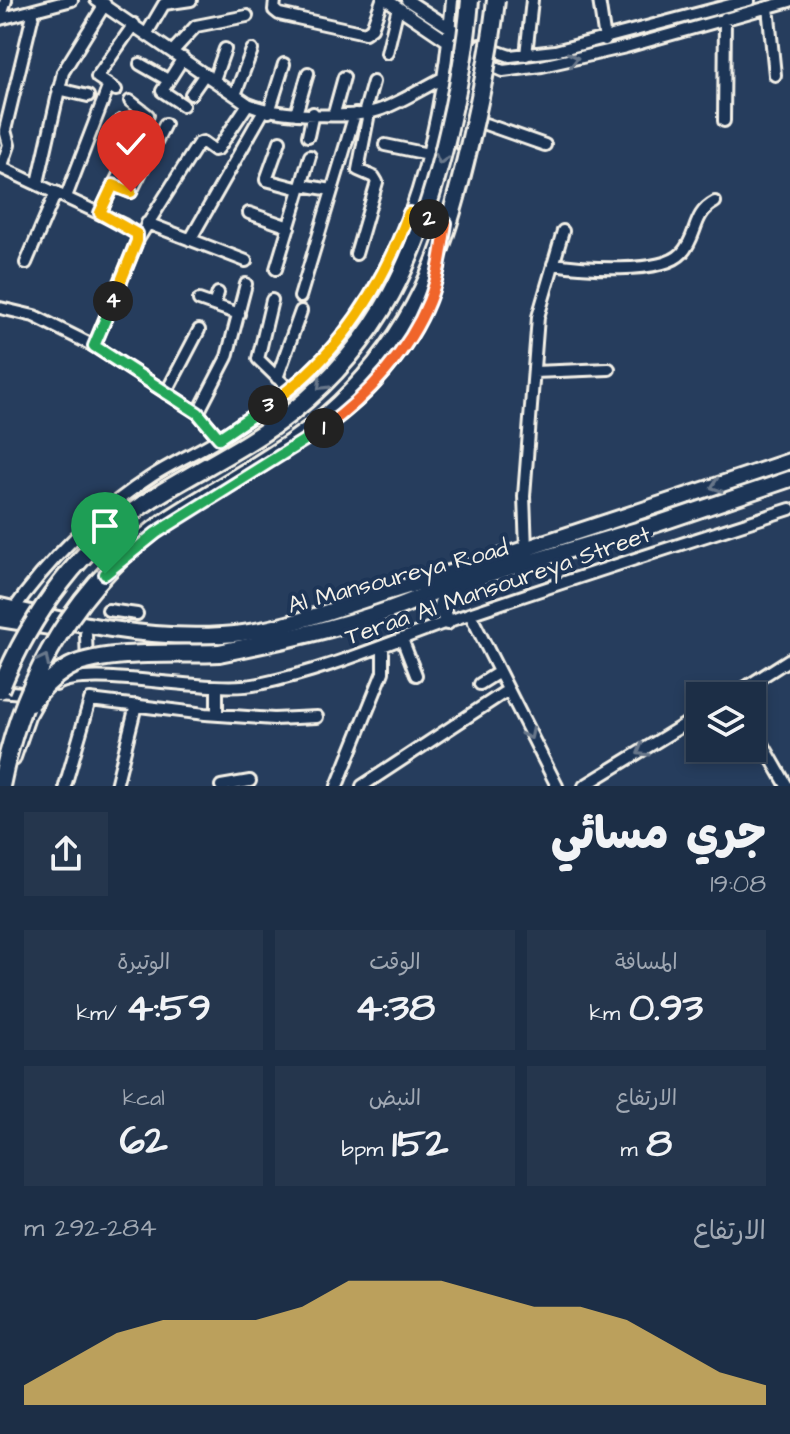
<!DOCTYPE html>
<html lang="ar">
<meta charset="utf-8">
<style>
:root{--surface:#1c2e46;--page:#25364d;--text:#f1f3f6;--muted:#a0a8b3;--line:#3a4a5f;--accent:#ffd166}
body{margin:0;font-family:"Architects Daughter","Playpen Sans Arabic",sans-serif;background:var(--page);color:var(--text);direction:rtl;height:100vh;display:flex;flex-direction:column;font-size:30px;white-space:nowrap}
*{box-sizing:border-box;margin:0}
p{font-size:26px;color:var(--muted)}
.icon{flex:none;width:44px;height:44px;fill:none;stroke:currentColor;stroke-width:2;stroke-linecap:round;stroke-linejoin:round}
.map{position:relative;height:786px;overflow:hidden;direction:ltr}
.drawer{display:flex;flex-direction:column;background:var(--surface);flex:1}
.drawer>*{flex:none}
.fabs{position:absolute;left:686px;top:682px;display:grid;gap:16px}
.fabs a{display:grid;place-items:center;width:80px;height:80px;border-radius:0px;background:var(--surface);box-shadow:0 4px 12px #0003,0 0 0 2px var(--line);font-size:40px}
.pin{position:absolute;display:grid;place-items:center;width:68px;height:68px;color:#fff;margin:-82px -34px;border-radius:50% 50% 50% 0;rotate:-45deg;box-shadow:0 0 8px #0007}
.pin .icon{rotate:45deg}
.km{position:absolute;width:40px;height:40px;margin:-20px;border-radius:50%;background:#222;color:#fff;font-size:22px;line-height:40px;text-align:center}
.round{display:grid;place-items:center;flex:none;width:84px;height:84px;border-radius:0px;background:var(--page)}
.headline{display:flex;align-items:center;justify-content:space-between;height:136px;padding:0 24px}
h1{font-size:44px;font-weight:800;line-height:60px}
.figures{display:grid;grid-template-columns:repeat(3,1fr);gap:12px;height:136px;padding:8px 24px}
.figures div{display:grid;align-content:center;border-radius:0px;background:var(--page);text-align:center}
.figures b{font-size:40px;font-weight:800}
.figures small{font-size:22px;font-weight:400}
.figures p{font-size:22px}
.chart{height:224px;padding:16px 24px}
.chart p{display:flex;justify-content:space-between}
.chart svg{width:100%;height:144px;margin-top:8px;fill:var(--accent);opacity:.7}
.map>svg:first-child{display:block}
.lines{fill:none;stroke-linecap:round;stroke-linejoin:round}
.minor-casing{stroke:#f4f1e8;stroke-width:16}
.major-casing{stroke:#f4f1e8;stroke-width:20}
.highway-casing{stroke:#f4f1e8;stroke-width:22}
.minor{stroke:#1d3557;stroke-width:10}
.major{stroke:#1d3557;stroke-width:14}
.highway{stroke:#1d3557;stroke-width:16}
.highway-bridge-casing{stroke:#f4f1e8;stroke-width:22;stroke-linecap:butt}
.highway-bridge{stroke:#1d3557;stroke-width:16}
.oneway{stroke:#68778a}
.split-1-casing{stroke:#fff;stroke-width:16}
.split-2-casing{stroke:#fff;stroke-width:16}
.split-3-casing{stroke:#fff;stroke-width:16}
.split-4-casing{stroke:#fff;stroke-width:16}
.split-5-casing{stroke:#fff;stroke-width:16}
.split-1{stroke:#22a559;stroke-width:10}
.split-2{stroke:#f0652b;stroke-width:10}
.split-3{stroke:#f5b400;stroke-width:10}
.split-4{stroke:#22a559;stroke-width:10}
.split-5{stroke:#f5b400;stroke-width:10}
.labels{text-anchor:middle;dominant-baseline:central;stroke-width:8;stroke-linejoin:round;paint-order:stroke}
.street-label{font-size:24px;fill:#f4f1e8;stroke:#1d3557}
</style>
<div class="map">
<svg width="790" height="786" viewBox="0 0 790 786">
<rect width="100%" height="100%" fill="#263d5d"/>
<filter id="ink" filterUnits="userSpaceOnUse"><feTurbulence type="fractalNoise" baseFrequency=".0125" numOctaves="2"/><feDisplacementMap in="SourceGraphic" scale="16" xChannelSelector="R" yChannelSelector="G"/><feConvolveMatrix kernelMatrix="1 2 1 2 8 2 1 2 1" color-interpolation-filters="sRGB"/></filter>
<g filter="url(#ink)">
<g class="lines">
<!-- minor casing -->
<g class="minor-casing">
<path id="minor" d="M96 0 248 104C277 116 353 120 382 109 403 101 423 88 443 78
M275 0 274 10 279 14 365 33 372 28 382 0
M387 0 452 44
M407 0 469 40
M599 0 605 40
M768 7 775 75
M0 19 72 0
M0 19 6 0
M147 33 164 4 191 0
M487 48 510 56 555 51 749 0
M173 51 196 26 247 16
M387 53 398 7
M526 55 532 0
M483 62 503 71 542 66 626 47 790 1
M140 64 168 80
M214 80 225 49
M58 89 88 96
M116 90 97 77 134 24
M191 94 205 74
M235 95 252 50
M183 105 162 91 183 58
M269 112 284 64
M334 113 344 77
M296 114 308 73
M364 114 373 82
M471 119 545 145
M120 121 140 129
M724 121 725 18
M308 136 313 113
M280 141 266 180 300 189
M385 145 428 154
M462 145 480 45
M0 167 124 225 137 234V241L94 346
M1 168 9 145 5 130 34 10
M38 183 63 72 105 4
M113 185 131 192 165 124
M301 185 332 190
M66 197 109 85
M100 213 148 115 130 101
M249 213 289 227
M419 216 446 223
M147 223 246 261
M190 240 264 110
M137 241 198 144 203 142 214 150 218 149 248 104
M356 254 377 182 374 177 358 170 369 113
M26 263 56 192
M553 264C581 268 662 275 682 253 698 236 692 214 715 202
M276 269 310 156
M300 297 355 114
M199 300 239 314
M272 300 258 359 290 390
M214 305 218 293
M0 308 34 316 94 346 198 413 219 438
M534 372 609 369
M277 378 301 311
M166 393 199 330
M198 413 227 357 246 284
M315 433C373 397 424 334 439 267
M526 550 524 496 538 317 563 231
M108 610 137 614
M11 613C47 561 97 512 149 478 173 462 200 451 223 436 245 421 268 407 288 391 405 299 441 141 452 0
M470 614 557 786
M86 634 87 666
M402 639 416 675
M480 684 499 672
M56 685C87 664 207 695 259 684 333 669 401 637 472 613 578 577 684 543 790 509
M0 691 33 694
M732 696 790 659
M217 715V688
M752 725 787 786
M14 760 29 717 38 701
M65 786 90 700 205 714 274 719 317 717
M116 786 136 705
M221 786 250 781
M337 786 383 672V646
M362 786 508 690
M584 786 700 715"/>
</g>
<!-- major casing -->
<g class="major-casing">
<path id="major" d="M425 593 654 525 790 479
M0 606C73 623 146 640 222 635 281 632 341 606 398 589 529 549 659 505 790 461
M0 619 63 629
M447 622 441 605 443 600 461 592"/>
</g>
<!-- highway casing -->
<g class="highway-casing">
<path id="highway" d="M219 653C284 640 376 621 434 591"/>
</g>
<!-- minor -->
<use href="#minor" class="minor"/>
<!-- major -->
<use href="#major" class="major"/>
<!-- highway -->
<use href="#highway" class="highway"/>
<!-- highway-bridge casing -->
<g class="highway-bridge-casing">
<path id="highway-bridge" d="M0 690C30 615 83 542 153 498 199 469 249 446 292 412 382 339 416 258 444 149 456 100 466 51 470 0
M30 703C41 690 51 678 66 669 98 649 180 655 219 653
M1 786C22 678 78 580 171 518 234 477 302 445 353 390 424 315 447 240 470 142 481 95 491 48 496 0"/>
</g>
<!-- highway-bridge -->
<use href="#highway-bridge" class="highway-bridge"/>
</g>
<!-- one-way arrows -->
<defs><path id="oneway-chevron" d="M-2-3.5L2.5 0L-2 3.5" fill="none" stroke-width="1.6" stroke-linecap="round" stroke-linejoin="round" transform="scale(2)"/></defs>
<g class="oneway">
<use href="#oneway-chevron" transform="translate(573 59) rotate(-13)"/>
<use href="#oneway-chevron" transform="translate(441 159) rotate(105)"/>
<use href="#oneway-chevron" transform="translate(322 385) rotate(135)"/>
<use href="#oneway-chevron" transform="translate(716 486) rotate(161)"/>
<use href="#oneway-chevron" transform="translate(44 660) rotate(-63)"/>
<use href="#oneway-chevron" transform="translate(529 734) rotate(64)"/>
<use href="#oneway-chevron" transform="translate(642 751) rotate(149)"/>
</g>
</g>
<g class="lines" filter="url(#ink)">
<!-- split-1 casing -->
<g class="split-1-casing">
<path id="split-1" d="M105 574 156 533 324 428"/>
</g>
<!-- split-2 casing -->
<g class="split-2-casing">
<path id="split-2" d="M324 428C367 397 409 351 429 301 439 276 442 250 446 223L429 219"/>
</g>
<!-- split-3 casing -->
<g class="split-3-casing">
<path id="split-3" d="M268 405C337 358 381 290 409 213L429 219"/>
</g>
<!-- split-4 casing -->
<g class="split-4-casing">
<path id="split-4" d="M113 301 94 346 198 413 219 438 268 405"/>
</g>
<!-- split-5 casing -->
<g class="split-5-casing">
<path id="split-5" d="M113 301 137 241V234L100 213 113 185 131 192"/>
</g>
<!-- split-1 -->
<use href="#split-1" class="split-1"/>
<!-- split-2 -->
<use href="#split-2" class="split-2"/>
<!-- split-3 -->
<use href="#split-3" class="split-3"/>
<!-- split-4 -->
<use href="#split-4" class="split-4"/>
<!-- split-5 -->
<use href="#split-5" class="split-5"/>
</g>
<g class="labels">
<!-- street labels -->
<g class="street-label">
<text transform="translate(398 577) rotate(-15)">Al Mansoureya Road</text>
<text transform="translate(498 586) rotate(-19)">Teraa Al Mansoureya Street</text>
</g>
</g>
</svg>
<div class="fabs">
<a><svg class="icon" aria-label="layers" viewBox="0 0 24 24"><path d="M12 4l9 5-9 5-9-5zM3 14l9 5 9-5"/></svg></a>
</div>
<div class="pin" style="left:105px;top:574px;background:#1e9e55"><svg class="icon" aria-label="arrive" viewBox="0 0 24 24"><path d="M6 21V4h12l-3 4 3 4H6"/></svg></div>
<div class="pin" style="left:131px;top:192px;background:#d93025"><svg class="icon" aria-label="check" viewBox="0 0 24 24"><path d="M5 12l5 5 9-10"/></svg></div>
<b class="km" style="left:324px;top:428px">1</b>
<b class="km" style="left:429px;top:219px">2</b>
<b class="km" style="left:268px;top:405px">3</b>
<b class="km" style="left:113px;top:301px">4</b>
</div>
<section class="drawer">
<div class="headline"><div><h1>جري مسائي</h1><p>19:08</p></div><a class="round"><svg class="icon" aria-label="share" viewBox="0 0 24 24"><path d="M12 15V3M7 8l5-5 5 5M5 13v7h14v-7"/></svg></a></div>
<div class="figures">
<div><p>المسافة</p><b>0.93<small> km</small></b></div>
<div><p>الوقت</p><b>4:38</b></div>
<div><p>الوتيرة</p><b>4:59<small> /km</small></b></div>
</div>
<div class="figures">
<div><p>الارتفاع</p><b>8<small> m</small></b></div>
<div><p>النبض</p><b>152<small> bpm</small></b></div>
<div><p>kcal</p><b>62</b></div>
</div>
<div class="chart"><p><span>الارتفاع</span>284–292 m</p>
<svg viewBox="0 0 160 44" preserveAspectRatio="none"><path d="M0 44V38L10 30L20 22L30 18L40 18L50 18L60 14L70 6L80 6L90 6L100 10L110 14L120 14L130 18L140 26L150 34L160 38V44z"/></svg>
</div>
</section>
